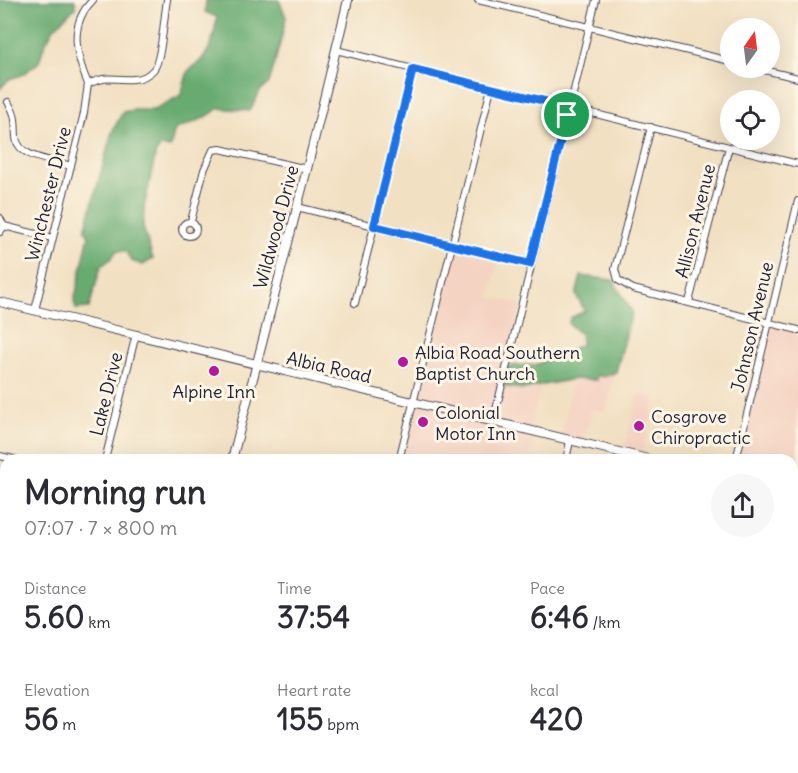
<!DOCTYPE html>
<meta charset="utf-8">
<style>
:root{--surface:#fff;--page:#f7f7f7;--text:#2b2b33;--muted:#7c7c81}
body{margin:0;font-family:Delius,sans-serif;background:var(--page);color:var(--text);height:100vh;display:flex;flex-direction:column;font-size:22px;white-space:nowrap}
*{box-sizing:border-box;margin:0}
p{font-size:20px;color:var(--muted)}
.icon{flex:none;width:33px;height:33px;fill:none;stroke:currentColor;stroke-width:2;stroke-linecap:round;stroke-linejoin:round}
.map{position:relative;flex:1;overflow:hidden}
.side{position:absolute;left:0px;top:454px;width:798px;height:320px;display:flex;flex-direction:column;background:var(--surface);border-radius:18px 18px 0 0;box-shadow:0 6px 24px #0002}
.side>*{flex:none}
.needle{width:39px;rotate:14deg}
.fabs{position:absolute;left:720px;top:18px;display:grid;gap:12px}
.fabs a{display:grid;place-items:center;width:60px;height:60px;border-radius:50%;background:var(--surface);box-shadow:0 6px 24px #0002;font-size:30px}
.pin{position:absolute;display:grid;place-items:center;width:51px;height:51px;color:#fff;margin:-26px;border:3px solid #fff;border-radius:50%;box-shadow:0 2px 6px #0007}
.round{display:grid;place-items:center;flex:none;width:63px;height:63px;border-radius:32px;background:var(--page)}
.overview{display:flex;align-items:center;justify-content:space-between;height:102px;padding:0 24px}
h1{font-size:33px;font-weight:800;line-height:45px}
.metrics{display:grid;grid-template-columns:repeat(3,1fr);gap:9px;height:102px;padding:6px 24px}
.metrics div{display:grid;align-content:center}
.metrics b{font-size:30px;font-weight:800}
.metrics small{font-size:16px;font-weight:400}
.metrics p{font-size:16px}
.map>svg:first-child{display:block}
.built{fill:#f5d3c2}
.forest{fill:#67ab71;stroke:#446656;stroke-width:1.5}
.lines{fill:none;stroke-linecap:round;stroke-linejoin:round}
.stream{stroke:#5bc8d3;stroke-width:1.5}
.minor-casing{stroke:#413e4f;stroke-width:8}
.tertiary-casing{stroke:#413e4f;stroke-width:10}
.minor{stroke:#fff;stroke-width:6}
.tertiary{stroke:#fff;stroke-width:8}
.route-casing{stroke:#fff;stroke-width:12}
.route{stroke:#1a73e8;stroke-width:8}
.poi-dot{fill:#b5179e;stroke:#fcf5e5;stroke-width:2}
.labels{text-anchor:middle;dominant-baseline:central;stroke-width:6;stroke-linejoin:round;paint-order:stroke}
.street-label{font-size:18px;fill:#22223b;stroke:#fcf5e5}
.poi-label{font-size:18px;fill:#22223b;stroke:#fcf5e5;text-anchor:start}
</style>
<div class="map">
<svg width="798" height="773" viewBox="0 0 798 773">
<rect width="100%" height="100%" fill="#fcf5e5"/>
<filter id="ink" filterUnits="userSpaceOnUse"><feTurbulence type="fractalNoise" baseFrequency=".0167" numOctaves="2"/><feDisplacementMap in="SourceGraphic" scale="12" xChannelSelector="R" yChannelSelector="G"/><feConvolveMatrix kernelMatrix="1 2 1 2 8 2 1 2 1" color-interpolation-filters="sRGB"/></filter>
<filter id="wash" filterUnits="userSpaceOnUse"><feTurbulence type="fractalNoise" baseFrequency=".008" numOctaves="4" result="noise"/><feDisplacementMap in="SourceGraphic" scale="24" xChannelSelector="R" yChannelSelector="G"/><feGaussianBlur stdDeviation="1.35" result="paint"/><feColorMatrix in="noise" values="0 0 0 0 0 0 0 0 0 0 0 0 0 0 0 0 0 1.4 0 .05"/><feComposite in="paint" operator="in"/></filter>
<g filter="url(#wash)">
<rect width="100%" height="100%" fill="#f2e0c2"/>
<!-- built -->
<path class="built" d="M452 246 499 257 490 297 521 304 506 363 523 389 541 384 530 430 536 432 529 460H402Z
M770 323 798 329V534L792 537V460H737Z
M616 372 605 412 592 409 583 444 560 438 574 379 595 380 597 374 604 377Z
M638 393 655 398 641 458 623 454Z"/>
<!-- forest -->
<path class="forest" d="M0 0H75V8L54 28 44 46 39 62 22 75 9 79 0 89Z
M206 0H279L286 17 281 40 269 83 260 91 250 111 218 108C209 118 188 125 175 129L170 148 161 146 156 152 144 208 143 227 153 259 143 265 131 261 126 251H116L111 259 101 266 89 308 76 309 74 302 89 235 85 230 112 132 123 112 133 110H154L181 95 188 71C210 57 213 42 217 17L205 12Z
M581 276 613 280 632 312 616 372 604 377 597 375 596 380 574 379 523 389 501 386 506 366 536 365 581 345V335L569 324 570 318 585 311 576 295Z
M798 534V562L792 570V537Z
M488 768H546L540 773H458Z"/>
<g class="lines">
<!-- stream -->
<path class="stream" d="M792 545 798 541"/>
</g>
</g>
<g filter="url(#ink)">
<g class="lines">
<!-- minor casing -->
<g class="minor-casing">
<path id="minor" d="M93 0C68 24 76 56 88 84 111 74 112 81 134 79 141 79 149 75 154 69 162 58 164 15 167 0
M478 0 730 61
M336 50 798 164
M755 68 798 78
M8 102C17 117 15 121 16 137 17 158 55 161 71 166
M651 127 615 269 618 280 633 289 798 330
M297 207 530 264
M0 218 4 226 0 232
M191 221 204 170 213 150 220 149 307 169
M182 229a7 7 0 1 1 14 0a7 7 0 1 1-14 0Z
M4 226 52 238
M689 302 729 147
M355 303 413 69
M35 310 84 113 88 84
M493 422 596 0
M0 456 18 460
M105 460 136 334
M399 460 491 88
M566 460 570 441
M736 460 798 201
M0 546 6 547
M792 579 794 576 798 575
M0 633 6 635
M792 646 798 648
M155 773 156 768
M322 773 323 768
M458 773 480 771 488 768
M742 773 743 768"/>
</g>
<!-- tertiary casing -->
<g class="tertiary-casing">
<path id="tertiary" d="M0 302 652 460
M232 460 307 169 348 0
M792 480 798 481
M540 768 560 773"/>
</g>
<!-- minor -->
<use href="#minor" class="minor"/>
<!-- tertiary -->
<use href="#tertiary" class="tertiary"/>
</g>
</g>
<g class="lines" filter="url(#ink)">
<!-- route casing -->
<g class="route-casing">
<path id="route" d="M413 69 569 107 530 264 374 226Z"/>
</g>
<!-- route -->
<use href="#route" class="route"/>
</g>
<!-- markers -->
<g class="poi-dot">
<circle cx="403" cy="362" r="6"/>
<circle cx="214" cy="371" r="6"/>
<circle cx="423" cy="422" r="6"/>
<circle cx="639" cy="426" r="6"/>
</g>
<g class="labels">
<!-- street labels -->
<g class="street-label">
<text transform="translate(48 194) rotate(-76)">Winchester Drive</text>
<text transform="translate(695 221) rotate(-76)">Allison Avenue</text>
<text transform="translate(276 227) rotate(-75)">Wildwood Drive</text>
<text transform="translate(752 327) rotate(-77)">Johnson Avenue</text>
<text transform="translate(329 367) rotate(13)">Albia Road</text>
<text transform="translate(106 394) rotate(-76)">Lake Drive</text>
</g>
<!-- poi labels -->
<g class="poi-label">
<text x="415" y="352">Albia Road Southern<tspan x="415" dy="21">Baptist Church</tspan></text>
<text x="214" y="391" text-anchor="middle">Alpine Inn</text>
<text x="435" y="412">Colonial<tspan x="435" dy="21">Motor Inn</tspan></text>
<text x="651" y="416">Cosgrove<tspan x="651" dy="21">Chiropractic</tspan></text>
</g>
</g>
</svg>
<div class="fabs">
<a><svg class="needle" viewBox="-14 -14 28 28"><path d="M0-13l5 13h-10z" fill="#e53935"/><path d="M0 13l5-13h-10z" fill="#7c7c81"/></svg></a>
<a><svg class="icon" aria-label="locate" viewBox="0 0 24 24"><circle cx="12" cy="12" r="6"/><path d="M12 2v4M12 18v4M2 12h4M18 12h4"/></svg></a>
</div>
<div class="pin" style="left:567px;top:115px;background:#1e9e55"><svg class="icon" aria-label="arrive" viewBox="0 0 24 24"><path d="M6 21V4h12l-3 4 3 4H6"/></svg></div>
<section class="side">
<div class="overview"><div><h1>Morning run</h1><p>07:07 · 7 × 800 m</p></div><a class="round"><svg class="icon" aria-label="share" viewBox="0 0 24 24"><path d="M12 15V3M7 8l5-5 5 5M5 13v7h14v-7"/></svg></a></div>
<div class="metrics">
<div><p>Distance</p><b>5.60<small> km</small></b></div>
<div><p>Time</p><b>37:54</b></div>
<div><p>Pace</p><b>6:46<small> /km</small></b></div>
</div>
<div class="metrics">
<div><p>Elevation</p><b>56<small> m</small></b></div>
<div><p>Heart rate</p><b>155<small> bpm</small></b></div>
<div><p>kcal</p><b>420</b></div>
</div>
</section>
</div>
